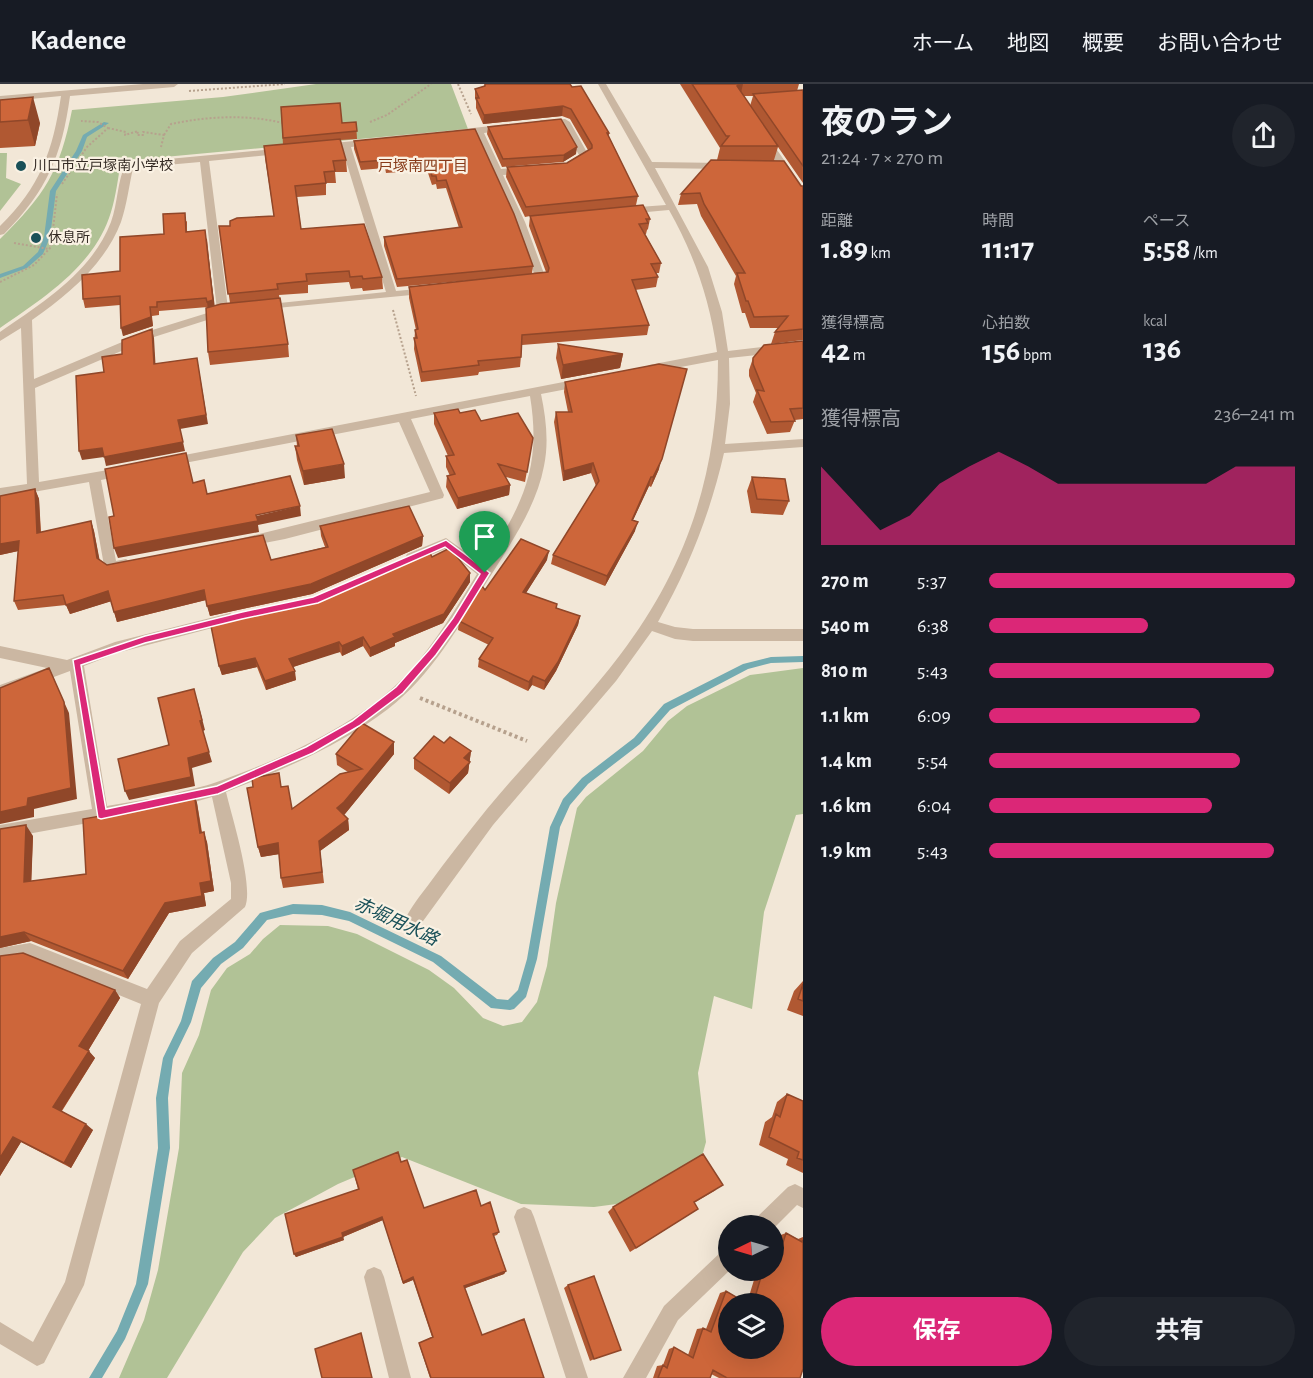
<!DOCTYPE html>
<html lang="ja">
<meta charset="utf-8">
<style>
:root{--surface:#171b24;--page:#20242c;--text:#f1f3f6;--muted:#9ea1a6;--line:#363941;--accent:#db2777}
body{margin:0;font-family:"Alegreya Sans","Noto Sans JP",sans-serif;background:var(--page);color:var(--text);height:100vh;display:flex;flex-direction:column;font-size:22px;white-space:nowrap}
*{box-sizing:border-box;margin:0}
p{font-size:20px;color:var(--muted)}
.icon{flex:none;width:33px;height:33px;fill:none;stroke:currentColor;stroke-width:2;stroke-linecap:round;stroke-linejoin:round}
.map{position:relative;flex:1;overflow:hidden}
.drawer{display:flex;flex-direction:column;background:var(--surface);width:510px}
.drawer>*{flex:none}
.needle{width:39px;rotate:265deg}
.controls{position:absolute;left:718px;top:1131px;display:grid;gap:12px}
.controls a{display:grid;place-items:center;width:66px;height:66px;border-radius:50%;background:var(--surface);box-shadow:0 6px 24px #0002;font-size:30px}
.pin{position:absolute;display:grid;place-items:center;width:51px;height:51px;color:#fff;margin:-62px -26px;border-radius:50% 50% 50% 0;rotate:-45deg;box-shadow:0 0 6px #0007}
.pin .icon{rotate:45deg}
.round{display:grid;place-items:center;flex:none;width:63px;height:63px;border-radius:32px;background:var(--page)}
.summary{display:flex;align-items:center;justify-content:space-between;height:102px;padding:0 18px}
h1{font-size:33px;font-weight:700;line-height:45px}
.metrics{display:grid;grid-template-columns:repeat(3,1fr);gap:9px;height:102px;padding:6px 18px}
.metrics div{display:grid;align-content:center}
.metrics b{font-size:30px;font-weight:700}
.metrics small{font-size:16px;font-weight:400}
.metrics p{font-size:16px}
.chart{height:168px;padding:12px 18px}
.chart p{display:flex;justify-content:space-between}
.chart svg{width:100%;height:108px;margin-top:6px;fill:var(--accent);opacity:.7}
.button{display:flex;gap:12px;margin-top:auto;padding:12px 18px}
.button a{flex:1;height:69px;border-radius:36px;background:var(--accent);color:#fff;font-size:24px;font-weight:700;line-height:69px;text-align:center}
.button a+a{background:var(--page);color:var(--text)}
ul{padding:0 18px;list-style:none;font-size:20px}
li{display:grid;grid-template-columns:96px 72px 1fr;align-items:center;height:45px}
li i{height:15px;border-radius:8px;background:var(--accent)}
header{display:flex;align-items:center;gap:36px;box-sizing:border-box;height:84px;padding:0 30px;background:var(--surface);border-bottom:2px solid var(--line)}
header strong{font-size:28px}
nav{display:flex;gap:33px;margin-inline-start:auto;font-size:21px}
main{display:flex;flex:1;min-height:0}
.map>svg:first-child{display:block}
.green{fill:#b1c296}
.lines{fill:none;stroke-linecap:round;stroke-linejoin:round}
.stream{fill:#74abb1;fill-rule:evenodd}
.path-far1{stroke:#b6a18d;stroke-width:2;stroke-dasharray:2 2;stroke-linecap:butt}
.path{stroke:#b6a18d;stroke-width:4;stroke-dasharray:3 3;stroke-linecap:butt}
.minor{fill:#cbb7a2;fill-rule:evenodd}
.wall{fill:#b05832;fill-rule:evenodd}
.shaded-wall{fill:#904729}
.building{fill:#cd663a;stroke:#904729;stroke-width:1.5}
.route{fill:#db2777;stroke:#fff;stroke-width:1.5;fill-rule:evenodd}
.poi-dot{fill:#195058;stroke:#faf1e3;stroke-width:2}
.labels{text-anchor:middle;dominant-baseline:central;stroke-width:4.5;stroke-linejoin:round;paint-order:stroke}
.far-poi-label{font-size:14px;fill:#352b25;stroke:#faf1e3;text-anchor:start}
.far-neighbourhood-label{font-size:15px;fill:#883b1a;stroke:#faf1e3}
.water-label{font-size:18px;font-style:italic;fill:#195058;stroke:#faf1e3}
</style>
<header>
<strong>Kadence</strong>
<nav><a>ホーム</a><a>地図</a><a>概要</a><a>お問い合わせ</a></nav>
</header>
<main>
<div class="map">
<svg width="803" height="1294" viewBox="0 0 803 1294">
<rect width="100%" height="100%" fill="#f2e7d7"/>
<!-- green -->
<path class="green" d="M316 0H451L468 45 121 77C118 94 116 112 111 128 95 182 43 214 0 244V155C45 111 60 87 72 26L223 13Z
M0 69H7L6 94 21 100 0 127Z
M803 584V730L796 731 764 828 752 925 714 912 698 989 706 1058 697 1090 654 1115 594 1123 521 1120 402 1073 338 1100 275 1134 243 1168 167 1294H119L144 1236 158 1186 179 1064 182 989 199 951 211 906 227 884 250 870 263 855 280 841 328 842 357 850 429 886 454 904 483 934 503 942 522 938 537 918 547 882 556 819 577 724 586 713 643 667 668 637 687 622 750 591Z"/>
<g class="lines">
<!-- stream -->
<path class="stream" d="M104 38 109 39 87 53 82 67 56 107 50 153 43 170 27 184 0 194V190L23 182 38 168 44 153 50 107 76 67 83 51Z
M803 572V578L771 579 748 585 670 626 640 660 588 700 570 721 560 743 537 875 526 913 514 925 510 926 491 924 433 878 349 837 322 831 293 830 267 836 243 864 221 880 201 904 191 938 173 975 168 1014 170 1064 148 1200 125 1255 102 1294H89L117 1247 136 1200 158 1064 156 1014 163 974 181 937 192 897 213 874 235 858 260 829 293 820 322 821 350 828 441 872 497 915 508 916 518 906 527 875 550 743 563 715 582 694 634 654 664 620 743 580 771 573Z"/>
<!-- path-far1 -->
<path class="path-far1" d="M458 0 471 30
M189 7 285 0
M370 38 387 31 431 0
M108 44 126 48 125 51 138 47 137 51H143V48L164 51 161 63
M164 51 171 40C210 32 248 30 287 40
M62 100 87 63 108 44 98 38 81 37
M14 159 49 165
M0 198 34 181 51 163 57 110
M393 226 416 312"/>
<!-- path -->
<path class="path" d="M420 614 527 657"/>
<!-- minor -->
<path class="minor" d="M143 0H178L174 3 70 12C62 71 47 107 4 150L0 151V142C40 103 53 67 61 12L0 18V12Z
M598 0H606L652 78 724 79 729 82 724 85 655 84 708 183 722 228 728 267 803 258V266L729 274 730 320 725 360 803 355V363L724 369C710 430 689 483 658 538L675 543 693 545H803V557H693L675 555 652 547 616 597 493 741 418 844 412 846 406 844 404 838C410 824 420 812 429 800 447 775 467 750 487 725 530 673 579 625 620 571 688 482 718 387 718 276L649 289 643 285 649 281 717 268C710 217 695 172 669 126L625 130 620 127 625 124 666 121Z
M565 35 570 38 589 72 569 84 566 83V79L579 71 562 41 541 42 536 39 541 36Z
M509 40 512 41V45L484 49 501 85 528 83 533 86 528 89 503 91 525 138 546 195C542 200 529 201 524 196L535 192 515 138 475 50 455 52 450 49 455 46Z
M765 52 768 53 803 103V113L799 112 760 55Z
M374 55 379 58 377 60 351 63 396 207 428 204 432 205V209L256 226V222L260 221 386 208 342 64 324 66 319 63 324 60Z
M285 64 288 65V69L209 77 228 224 231 227 229 229 154 253 35 304 39 398 125 383 131 387 125 391 101 396 116 477 126 475 133 480C128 487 113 489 105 487L89 398 0 414V404L27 400 21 244 0 257V248C42 219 92 188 111 138 118 119 117 97 126 79ZM200 78 217 226 146 248 34 295 32 236C68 211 105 180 121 138 127 120 129 102 133 84Z
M584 294 590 298 588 301 541 310C546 334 549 358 544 382 536 424 510 460 488 496 459 542 432 591 388 625 340 662 282 686 226 708 232 733 254 803 245 823L192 869 159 919 84 1201 44 1279 37 1282 0 1260V1238L33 1258 65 1198 141 920 30 875 0 880V864L30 859 147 905 180 857 231 815V799L212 713 177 723 171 721 169 716 171 711C184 706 198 704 211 700 278 677 360 641 409 588 436 558 456 524 477 490L445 465 412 479 405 474 407 470 446 454 484 481C522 421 542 385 530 312L411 335 444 411 443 414 285 455 244 463 239 461 237 458 239 455 430 408 399 338 169 382 163 378 169 374Z
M230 529 237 534 235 538 117 569 84 582 107 722 148 715 154 717 156 722 154 727 0 755V741L92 725 70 587 0 613V601L47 584 0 574V562L67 576 115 558Z
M795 1100 803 1104V1124L797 1121 774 1144V1142H752L755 1135 788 1103Z
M524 1123 531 1126 534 1133 588 1294H566L514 1133 517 1126Z
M729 1164 730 1186 678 1236 646 1294H623L664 1222 722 1167Z
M374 1183 381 1186 384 1193 411 1294H389L364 1193 367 1186Z"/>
</g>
<!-- wall -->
<path class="wall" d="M485 0 572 3 609 49V53L638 112 636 121 650 135 648 145 647 146 646 150H645L661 179 659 189H656L658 193 656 203 635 206 649 241 647 251 522 261 520 283 479 288 478 291 421 298 414 265 415 246H416L409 214V203L484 195 397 203 384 162V153L459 144 446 104 437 105 436 100 432 101 427 86 386 89 385 84 361 86 354 65V57L475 45 533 182 532 189 546 188 529 142 530 132 525 133 506 93 507 83 567 79 588 66 570 35 562 32 483 40 476 24V17L475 14V5L484 2Z
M680 0H799L797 7 803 6V99L778 63 774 76 801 102H803V256L771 260 775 248 778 244H750L745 229H742L734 200 736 192 701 132 697 120 678 121 681 110 717 76 720 64ZM743 12H753L750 22Z
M0 16 40 39 35 62 0 64Z
M281 23 342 39 356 38 357 55 340 56 346 76 347 88H335L336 99H326V111L297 113 301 145 382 193 383 205 363 207 362 204 351 205 349 198 308 201V209L279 211 288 260 289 273 210 281 208 268V223L159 227V231L152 232 153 242 123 252 120 221 85 224 83 215 120 187 164 150 187 137V147L207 155 214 222 230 219 219 142H230L274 132 265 74 283 61Z
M488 43 576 70 563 78 502 83 487 50Z
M803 257V335L795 336 790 348 767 350 753 318 756 309 749 292V286L753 274Z
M558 260 623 270 620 284 561 295 556 274Z
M565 298 659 385 651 403 649 402 633 436 635 447 605 502 551 480 553 471 596 402 591 389 563 397 554 338 556 328H568L564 308Z
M434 329H460L481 337 533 354 525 398 506 393 510 401 509 411 457 425 446 403 447 392H450L446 383V372H448L434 340Z
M296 351 345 394 304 401 297 376 295 362H297Z
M752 393 789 417 783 431 751 429 747 407Z
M35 405 39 415 41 448 91 437 94 447 99 475 107 481 271 476 325 463 321 452 320 442 423 452 422 462 312 510 210 532 206 516 117 538 111 517 70 530 66 521 18 526 14 517 18 467 0 471V412Z
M432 473 470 489V498L443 539 395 559V562L370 573 363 562 342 572 340 568 334 569 293 583 296 596 266 606 257 583 222 591 219 582 319 514Z
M547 476 526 509 557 520V524L580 532 578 541 556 587 544 606 532 601 528 607 478 583 479 575 489 561 458 546 459 537 485 506Z
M394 658V670L344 731 348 735 349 746 320 767 324 799 283 804 281 794 279 770 261 773 258 763 292 725 348 688 337 681 336 670Z
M444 659 471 667 468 689 449 710 414 685V674Z
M194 709 197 719 202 748 207 758 214 807 204 809 206 822 169 829 128 895 31 857 0 864V745L33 752 31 797 86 790 129 727Z
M0 872 115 906 120 914 88 967 95 974 62 1027 93 1046 71 1084 21 1058 0 1092Z
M803 897V932L787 926 794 907Z
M787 1010 803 1017V1089L786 1081 788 1075 759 1061 765 1038 772 1033 777 1018Z
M401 1078 424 1124 481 1122 499 1148 497 1151 494 1152 506 1187 504 1190 465 1204 482 1251 544 1294H430L419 1260V1259L432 1253 413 1196 403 1200 383 1136 343 1153 344 1156 296 1173 294 1170 358 1105 353 1086Z
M716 1106 694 1119 698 1125 630 1168 608 1128 613 1123Z
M786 1149 798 1155 803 1153V1285L800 1294H719L711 1290 710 1294H653L657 1282 663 1281 669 1265 674 1263 688 1271 697 1245 703 1244 706 1245 720 1209 726 1207 747 1219 757 1186H774L775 1162 778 1152ZM729 1220H774L729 1264Z
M568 1201 594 1275 590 1277 564 1204Z"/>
<!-- shaded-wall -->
<path class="shaded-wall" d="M740 0H743L740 13 737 2Z
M33 13 40 39 35 62 28 36Z
M563 22 562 32 483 40 484 31Z
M577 63 576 70 563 78 564 71Z
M205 146 215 224 208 226 207 218Z
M150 223 153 242 123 252 121 244Z
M152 245 154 254 156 289 154 280Z
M623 270 620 284 561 295 563 281Z
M197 274 208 340 180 345 178 336Z
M684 295 659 385 651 403 653 393Z
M183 358 185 367 106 382 104 373 82 376 79 367 102 364Z
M593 379 591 389 563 397 564 387Z
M344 380 345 394 304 401 303 387Z
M651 393 649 402 629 445 632 436Z
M510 401 509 411 457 425 458 414Z
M35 405 39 415 41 458 37 449Z
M300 422 301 432 258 441 259 448 118 474 114 464Z
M91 437 94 447 101 483 97 474Z
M638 438 635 447 605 502 607 492Z
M423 452 422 462 312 510 210 532 207 522Z
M19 457 23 466 0 471V460Z
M549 467 547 476 521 517 523 508Z
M470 489V498L443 539 395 559V562L370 573V564L393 550Z
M204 506 206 516 117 538 114 528Z
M108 507 112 517 70 530 66 521Z
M580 532 578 541 556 587 544 606 545 597Z
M363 553V562L342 572V562Z
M339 558 340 568 290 584 289 575Z
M255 574 257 583 222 591 219 582Z
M49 584 69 629 77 715 34 725V733L0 740V728L28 714Z
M295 587 296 596 266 606 265 597Z
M533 592 532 601 528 607 529 598Z
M197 615 205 646 203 647 200 637Z
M394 658V670L345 730 338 735 337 724Z
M471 667 468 689 449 710 450 699 464 674Z
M209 668 212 678 192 684 195 702 129 716 125 707 188 674Z
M194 709 197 719 203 759 200 749Z
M348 735 349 746 320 767 324 799 319 757Z
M26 741 33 752 31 808 24 798Z
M204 748 207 758 214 807 204 809 206 822 169 829 128 895 123 887 165 819 200 799Z
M278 759 280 770 261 773 258 763Z
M24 848 31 857 0 864V853Z
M115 906 120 914 86 970 79 962Z
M89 967 95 974 60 1029 53 1023Z
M86 1040 93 1046 71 1084 64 1079Z
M13 1053 21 1058 0 1092V1074Z
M382 1133 383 1136 343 1153 342 1149Z
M343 1153 344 1156 296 1173 294 1170Z
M506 1187 504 1190 463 1205 464 1202Z
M413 1193V1196L403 1200V1198Z"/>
<!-- building -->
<path class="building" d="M485 0H570L572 3 581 2 609 49H607L638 112 526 123 507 83 567 79 592 64V61L571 25 563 22 484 31 476 14H479L475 5 485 2Z
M692 0H740L737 2 778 62H721L729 52H726Z
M803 6V82L753 10Z
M33 13 28 36 0 38V16Z
M340 19 342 39 356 38 357 47 283 54 281 23Z
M561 35 577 63 564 71 503 75 488 43Z
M475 45 514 130 533 182 397 195 384 153 462 143 446 96 437 97 436 92H432L428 77 386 80 385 76 360 78 354 57Z
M340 55 346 76 333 77 335 87 324 88 326 99 295 102 301 145 364 140 382 193 363 195 362 192 350 193 349 187 306 190 307 197 277 200 278 205 228 210 219 142H230V137L237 134 274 132 264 62Z
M711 76 784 77 801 102H803V245L775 248 788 232 754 233 748 217H746L737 189H745L704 120 700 109 681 110Z
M643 121 650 135H646L648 139 639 140 661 179 651 180 658 193 632 196 649 241 522 251 521 273 478 277 479 281 422 288 414 254H417L415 246 418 245 409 203 548 188 549 184 530 132Z
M185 129 186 148 205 146 213 216 207 218 206 214 157 218V223H150L151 233 121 244 120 212 83 215 82 191 120 187V153L164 150 163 130Z
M280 214 288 260 208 268 206 224 221 220Z
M152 245 154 280 197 274 206 331 178 336 183 358 104 373 102 364 79 367 76 292 104 288 102 273 122 270V256Z
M803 257V324L790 325 795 337 771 338 757 306 764 307 753 280V274L764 261Z
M558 260 623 270 563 281Z
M659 280 687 285 662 375 653 393H651L632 436 638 438 607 492 553 471 599 397 593 379 564 387 556 328H572L565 298Z
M458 325 460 329 475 326 481 337 518 329 533 354 527 388 498 380 510 401 458 414 447 392 455 390 446 372 454 371 434 329Z
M332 345 344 380 303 387 295 362H299L296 351Z
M186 369 193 399 204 396 207 410 290 392 300 422 256 431 258 437 114 464 109 433 114 432 105 385Z
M752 393 785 395 789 417 757 415Z
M35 405 37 449 91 437 97 474 107 481 263 451 271 476 328 463 320 442 409 422 423 452 311 500 207 522 204 506 114 528 108 507 66 521 63 511 14 517 19 457 0 460V412Z
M521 455 549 467 523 508 557 520 556 524 580 532 558 578 545 597 533 592 529 598 479 575 493 554 459 537 482 502 485 506Z
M450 464 470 489 444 530 393 550 395 553 370 564 363 553 342 562 339 558 333 560 289 575 295 587 265 597 255 574 219 582 210 537 319 514 428 465 432 473Z
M49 584 64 618 71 704 28 714 27 722 0 728V604Z
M194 605 202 636 200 637 209 668 188 674 191 693 125 707 118 675 169 661 158 614Z
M362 639 394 658 344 718 337 724 348 735 319 757 322 788 281 794 278 759 258 763 247 704 253 703 252 694 279 689 281 703 288 702 292 725 340 690 362 685 336 670Z
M434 652 444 659 450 653 471 667 464 674 470 678 450 699 414 674Z
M194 709 200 749 204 748 211 797 200 799 202 812 165 819 123 887 24 848 0 853V745L26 741 24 798 86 790 83 735 129 727 128 723Z
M23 869 115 906 79 962 89 967 53 1023 86 1040 64 1079 13 1053 0 1074V872Z
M803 900V917L798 915Z
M787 1010 803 1017V1076L797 1074 799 1068 769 1053 776 1030 780 1033Z
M398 1068 401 1078 407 1076 424 1124 476 1106 481 1122 490 1118 499 1148 493 1150 506 1187 464 1202 482 1251 524 1235 544 1294H431L419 1259 433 1253 413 1193 403 1198 382 1133 342 1149 343 1153 294 1170 285 1130 359 1105 353 1086Z
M703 1070 723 1101 694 1118 698 1125 636 1164 613 1123Z
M786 1149 802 1158 803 1156V1285L800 1294H727L713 1286 710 1294H658L663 1281 667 1284 674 1263 693 1274 703 1244 711 1248 726 1207 748 1220H729V1264H774V1220H753L763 1186H774V1161L781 1165Z
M594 1192 621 1266 594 1275 568 1201Z
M361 1249 372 1294H322L315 1265Z"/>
<!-- route -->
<path class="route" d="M446 456 490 489 459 539 436 571 403 609 359 642 313 669 218 710 101 735 98 734 73 576 145 552 242 528 313 513ZM445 463 480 490 453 534 429 566 396 603 352 637 306 663 217 702 106 725 81 581 145 559 242 535 318 519Z"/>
<!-- markers -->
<g class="poi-dot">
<circle cx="21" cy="82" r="6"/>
<circle cx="36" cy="154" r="6"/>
</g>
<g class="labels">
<!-- far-poi labels -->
<g class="far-poi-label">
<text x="33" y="82">川口市立戸塚南小学校</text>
<text x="48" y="154">休息所</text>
</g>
<!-- far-neighbourhood labels -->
<g class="far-neighbourhood-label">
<text x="423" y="82">戸塚南四丁目</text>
</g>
<!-- water labels -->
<g class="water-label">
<text transform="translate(396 838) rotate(25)">赤堀用水路</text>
</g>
</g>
</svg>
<div class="controls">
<a><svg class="needle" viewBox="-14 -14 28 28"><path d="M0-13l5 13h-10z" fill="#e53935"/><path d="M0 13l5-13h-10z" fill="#9ea1a6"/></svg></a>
<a><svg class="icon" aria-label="layers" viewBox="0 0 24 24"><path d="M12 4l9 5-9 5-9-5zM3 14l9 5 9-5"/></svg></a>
</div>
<div class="pin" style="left:485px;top:489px;background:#1e9e55"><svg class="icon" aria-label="arrive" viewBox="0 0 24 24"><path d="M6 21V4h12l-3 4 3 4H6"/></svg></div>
</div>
<section class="drawer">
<div class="summary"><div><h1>夜のラン</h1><p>21:24 · 7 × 270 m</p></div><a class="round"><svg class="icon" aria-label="share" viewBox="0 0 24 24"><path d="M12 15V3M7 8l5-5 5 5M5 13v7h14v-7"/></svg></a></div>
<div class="metrics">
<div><p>距離</p><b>1.89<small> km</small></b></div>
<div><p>時間</p><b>11:17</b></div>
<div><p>ペース</p><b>5:58<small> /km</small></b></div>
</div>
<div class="metrics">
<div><p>獲得標高</p><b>42<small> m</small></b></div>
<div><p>心拍数</p><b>156<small> bpm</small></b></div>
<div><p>kcal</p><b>136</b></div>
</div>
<div class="chart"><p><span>獲得標高</span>236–241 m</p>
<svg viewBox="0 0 160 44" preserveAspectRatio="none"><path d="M0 44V12L10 25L20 38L30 32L40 19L50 12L60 6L70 12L80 19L90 19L100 19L110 19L120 19L130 19L140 12L150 12L160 12V44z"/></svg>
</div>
<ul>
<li><b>270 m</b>5:37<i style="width:100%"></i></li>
<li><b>540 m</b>6:38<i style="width:52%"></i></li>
<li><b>810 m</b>5:43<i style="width:93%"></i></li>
<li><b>1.1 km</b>6:09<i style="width:69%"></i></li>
<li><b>1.4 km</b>5:54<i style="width:82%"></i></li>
<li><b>1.6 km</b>6:04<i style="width:73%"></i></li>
<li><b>1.9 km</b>5:43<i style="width:93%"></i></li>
</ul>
<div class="button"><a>保存</a><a>共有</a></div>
</section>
</main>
